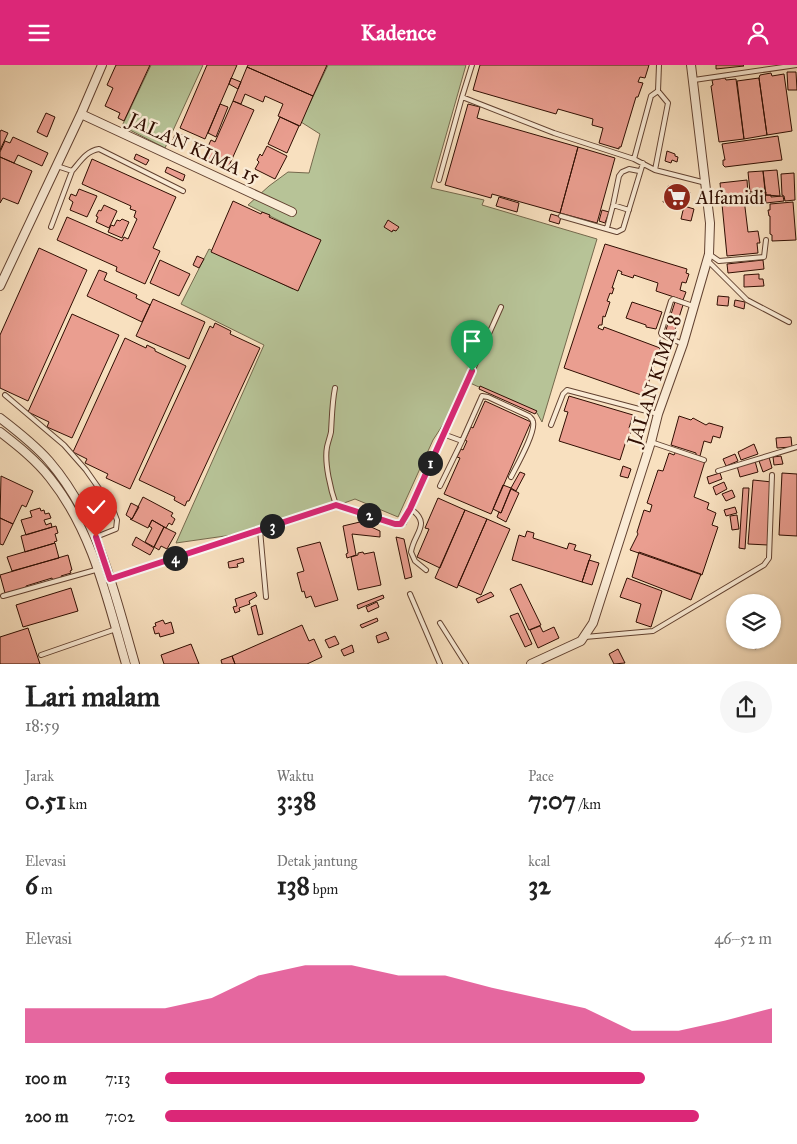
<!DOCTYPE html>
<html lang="id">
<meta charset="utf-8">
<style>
:root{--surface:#fff;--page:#f6f6f6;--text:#222;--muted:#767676;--accent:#db2777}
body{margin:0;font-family:"IM FELL Great Primer",serif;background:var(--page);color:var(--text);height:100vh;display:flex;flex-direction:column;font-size:19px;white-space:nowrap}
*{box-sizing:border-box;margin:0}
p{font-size:16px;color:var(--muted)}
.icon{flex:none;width:28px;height:28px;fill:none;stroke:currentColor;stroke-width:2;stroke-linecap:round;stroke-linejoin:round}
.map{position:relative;height:599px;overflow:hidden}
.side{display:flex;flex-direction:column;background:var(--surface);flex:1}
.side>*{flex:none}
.controls{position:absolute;left:726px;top:529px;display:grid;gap:10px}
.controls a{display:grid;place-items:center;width:55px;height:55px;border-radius:50%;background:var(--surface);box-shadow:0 1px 4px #0004;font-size:25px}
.pin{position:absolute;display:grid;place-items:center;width:42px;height:42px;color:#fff;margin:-51px -21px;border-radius:50% 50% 50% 0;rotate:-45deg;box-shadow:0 0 5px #0007}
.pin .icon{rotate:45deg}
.km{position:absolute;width:25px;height:25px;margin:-12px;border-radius:50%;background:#222;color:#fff;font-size:14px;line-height:25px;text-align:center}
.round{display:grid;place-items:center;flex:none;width:52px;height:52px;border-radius:26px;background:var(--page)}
.head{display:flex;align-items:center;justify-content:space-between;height:85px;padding:0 25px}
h1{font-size:28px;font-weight:800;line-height:38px}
.metrics{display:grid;grid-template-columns:repeat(3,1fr);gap:8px;height:85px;padding:5px 25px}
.metrics div{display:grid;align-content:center}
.metrics b{font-size:25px;font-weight:800}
.metrics small{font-size:14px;font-weight:400}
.metrics p{font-size:14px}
.chart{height:140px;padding:10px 25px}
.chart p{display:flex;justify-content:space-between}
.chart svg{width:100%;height:90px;margin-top:5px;fill:var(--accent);opacity:.7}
ul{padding:0 25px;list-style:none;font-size:16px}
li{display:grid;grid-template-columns:80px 60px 1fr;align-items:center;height:38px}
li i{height:12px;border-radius:6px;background:var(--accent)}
header{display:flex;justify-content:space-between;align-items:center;height:65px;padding:0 25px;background:var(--accent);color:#fff;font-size:22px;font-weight:800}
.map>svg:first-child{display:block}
.green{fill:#b7c397;stroke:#74684c}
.building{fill:#ea9e90;stroke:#300e02}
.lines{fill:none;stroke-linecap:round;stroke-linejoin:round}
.lane-casing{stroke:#624231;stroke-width:6}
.street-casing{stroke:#624231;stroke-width:10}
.lane{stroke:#faebd5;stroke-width:4}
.street{stroke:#faebd5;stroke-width:8}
.route-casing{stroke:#fff;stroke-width:10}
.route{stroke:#db2777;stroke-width:6}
.labels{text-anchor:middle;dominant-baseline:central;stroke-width:5;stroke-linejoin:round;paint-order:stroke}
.street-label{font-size:19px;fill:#300e02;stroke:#faebd5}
.poi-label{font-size:19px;fill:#300e02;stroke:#faebd5;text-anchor:start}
</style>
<header><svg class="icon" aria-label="menu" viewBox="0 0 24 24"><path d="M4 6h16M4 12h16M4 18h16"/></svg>Kadence<svg class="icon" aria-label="person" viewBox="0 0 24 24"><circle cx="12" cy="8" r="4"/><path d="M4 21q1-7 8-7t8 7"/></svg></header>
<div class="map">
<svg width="797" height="599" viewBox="0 0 797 599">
<rect width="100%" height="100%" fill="#f8e0bf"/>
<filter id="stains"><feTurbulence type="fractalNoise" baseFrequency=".004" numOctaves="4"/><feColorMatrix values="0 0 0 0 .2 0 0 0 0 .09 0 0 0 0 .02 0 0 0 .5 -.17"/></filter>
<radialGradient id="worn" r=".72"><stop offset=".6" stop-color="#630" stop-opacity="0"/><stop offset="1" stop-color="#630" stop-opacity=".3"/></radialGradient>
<!-- green -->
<path class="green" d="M151 0H203L165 83 122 61Z
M328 0H466L431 123 484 135 482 140 597 174 542 357 537 348 470 318 433 375 398 452 355 434 274 464 176 478 264 280 181 239 209 184 293 224 318 175 248 140 269 121 288 107 309 108 320 69 301 57Z"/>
<!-- building -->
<path class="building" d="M116 0H150L124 56 118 53 120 48 105 41 113 23 107 20Z
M207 0H237L205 74 180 63Z
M248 0H327L313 31 247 2Z
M480 0H649L645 13 640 12 638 17 643 18 638 32H636L621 82H619V84L599 78 603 63 592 60 593 54 558 44 556 49 473 25Z
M716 0H743L744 1 716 4Z
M247 2 313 31 300 61 278 51 283 39 265 31 263 37 245 29 241 39 233 36Z
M787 7H796L797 25H788Z
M771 8 772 11 784 9 792 66 767 70 759 13 760 10Z
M231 13 241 17 238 24 229 19Z
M725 13 726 15 736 14 744 74 719 77 711 21 713 20 712 15Z
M759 13 767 70 744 74 737 16Z
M233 36 254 45 228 103 203 92 211 75 215 77Z
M220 39 228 42 216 72 208 68Z
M468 39 480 42 477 53 578 82 560 148 492 129 491 133 445 120Z
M46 48 55 52 47 72 37 67Z
M280 52 299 61 287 88 268 79Z
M1 65 8 68 0 85V67Z
M176 67 186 72 182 80 173 75Z
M778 71 782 95 725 102 723 100V95H725L722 79Z
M13 72 48 88 42 101 18 90 14 98 0 92V87L5 76 10 78Z
M267 81 287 91 275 114 255 104 259 97 257 95 260 89 262 91Z
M578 82 615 93 597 158 560 148Z
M667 86 675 89V91L678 92 677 97 672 95 671 98 665 96Z
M136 89 149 95 146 100 134 94Z
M0 92 32 106 18 139 3 133 0 138Z
M92 94 176 132 153 183 160 186 145 219 116 206 117 202 57 175 67 152 122 176 124 172 128 174 137 154 134 152 136 146 130 144 131 141 82 119Z
M167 102 185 110 183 116 165 107Z
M777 105 780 131 766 130 763 106Z
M763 106 765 126 750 127 748 107Z
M794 108 795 135 785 136 784 131 782 130 781 109Z
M747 115 748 129 766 127 765 132 744 134 748 167 758 166 760 178H757L758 188 727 191 720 118Z
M668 121 690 127 686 141H684V143L663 137Z
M79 124 97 131 87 152 70 145 73 137 69 134 71 129 76 131Z
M765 130H771V132L783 131 784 136 766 138Z
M499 132 519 138 517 147 496 141Z
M233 136 261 149 262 147 270 150 269 152 321 175 298 226 211 187Z
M793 137 796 175 772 176V170L770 169V151H769L768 145H770V139Z
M104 140 117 146 109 163 96 157 98 152 96 151 99 145 101 146Z
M684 141 694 144 691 156 681 154Z
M602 145 609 147 605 158 599 156Z
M551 149 561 152 559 159 549 156Z
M122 154 129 157 122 173 108 167 111 160 114 161 117 155 120 156Z
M388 155 399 162 396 166 393 165 392 167 384 162Z
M605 179 687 204 686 208 689 209 686 218 682 217 680 225 686 227 683 235 656 226 658 218 634 210 633 213 621 209 622 207 618 205 612 223H614L612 229 610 228 607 236 610 237 605 252 603 251 602 260H599L598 263 603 265 604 262 660 283 644 331 564 303Z
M39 183 87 205 28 336 0 323V270Z
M197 191 204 194 199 203 193 200Z
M160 195 190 209 179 231 150 218Z
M763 195 764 204 728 208 727 199Z
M99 205 107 208 104 215 137 230 136 233 150 240 142 257 87 231Z
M759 209V214H763L764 221 744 222V210Z
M718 231 729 232 728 241 717 240Z
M153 234 205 257 189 294 136 271Z
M735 235 745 237 744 244 734 241Z
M632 237 662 247 656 264 646 262V260L626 253Z
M675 237 683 240 673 271 665 268Z
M72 249 119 270 72 373 47 362 49 357 28 347Z
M215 258 231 266 230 269 260 283 189 436H187L185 441 174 435 175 432 139 415 210 261 213 263Z
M125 273 146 283 147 280 155 284V286L186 301 130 424 106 413 108 409 85 398 87 394 73 387Z
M480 321 537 346 535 349 479 324Z
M569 331 633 350 629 363 632 365 629 372 627 373 620 395 559 376 568 347 564 346Z
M485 336 531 357 491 449 444 429 460 393 457 392 461 384 463 385 467 376 465 375 471 362 473 363Z
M679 351 691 355 693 353 706 360 709 358 723 362 720 373 713 371 711 378 704 376 700 391 696 390V388L671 380Z
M791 372 792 382 777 383 776 373Z
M754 379 758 389 741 395 738 387Z
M676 386 705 396 694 432 709 438 707 444 716 448 712 460 718 462 702 510 630 485 638 469 637 467 644 445 650 447 652 440 647 438 658 405 663 406 669 388 674 390Z
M735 389 738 396 726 401 723 394Z
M781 391 783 399 774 400 773 392Z
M769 392 772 403 763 407 759 396Z
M755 396 758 407 740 412 737 401Z
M623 401 631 404 628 413 620 411Z
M520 407 525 409 516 426 511 423Z
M720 408 722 414 709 419 707 412Z
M782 408 797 409V471L779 470Z
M1 411 33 426 26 442 22 440 13 459 0 453Z
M753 415 772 417 768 480 748 479Z
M724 417 727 424 716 430 713 422Z
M503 420 511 423 501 448 493 444Z
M743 423H749L745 484 739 483Z
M511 424 519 428 506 457 497 452 499 447 501 448Z
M732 425 735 432 726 436 722 429Z
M143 432 173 448 171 451 175 454 172 460 169 458 166 463 152 455 148 463 130 454H132Z
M438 433 465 445 440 503 417 492 429 464 425 463Z
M131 438 139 442 132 454 126 450Z
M735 442 737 448 726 451 724 445Z
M40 443 41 446 44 445 45 449 49 448 51 453 44 455 46 460 51 458 52 462 26 470 21 455 32 452 30 446Z
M465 445 487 454 457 523 435 513Z
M737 450 739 464 732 465 730 451Z
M0 453 13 459 3 480 0 479Z
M487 454 510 464 481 530 458 520Z
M152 455 164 462 154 482 145 477 152 463 149 461Z
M360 457 380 466V472L352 469 356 490 347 493 346 489 348 488 343 461Z
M56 461 58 468 55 469 57 476 54 477 55 478 25 487 21 471Z
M164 462 176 468 167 484 161 481 159 485 154 482Z
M527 466 534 468 533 473 567 484 569 478 576 480 574 485 591 490 582 517 512 495 519 470 525 472Z
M136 472 154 483 150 490 132 480Z
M396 472 404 474 412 512 405 514Z
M320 477 338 535 315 542 311 531 306 533 304 526 302 527 297 508 304 506 297 483Z
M55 478 59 493 12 506 7 492Z
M363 487 364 489 374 487 381 520 358 525 351 492 358 490V488Z
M639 487 701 509 691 535 632 512Z
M68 490 72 505 70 506 71 508 61 511 62 513 53 516 52 513 26 521V523L5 528 0 510Z
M243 493 244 497 237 499 238 502 229 503 228 497Z
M589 495 599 498 592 520 582 517Z
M627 513 662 526 651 562 636 557 641 539 620 532Z
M521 519 541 560 529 565 510 524Z
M71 523 78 546 23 562 16 540Z
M255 527 257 531 249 536 250 539 239 543 240 546 235 548 233 542 237 541 235 534Z
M491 527 494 531 478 538 476 534Z
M383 530 384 533 358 544 357 540Z
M377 537 379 542 368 547 366 542Z
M256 540 263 569 258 570 251 542Z
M518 548 532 579 525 582 510 551Z
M377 553 378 556 362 563 360 560Z
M163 555 165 559 171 557 174 568 160 572 159 568 155 569 153 562 156 561 155 558Z
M302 560 309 576 314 574 322 592 307 599H235L232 591Z
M540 561 543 567 554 562 559 573 538 583 530 565Z
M28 563 40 599H0V572Z
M386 567 389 574 378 578 376 571Z
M335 571 339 579 329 583 325 575Z
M749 575H770L755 584Z
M191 579 199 599H164L161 590Z
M352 580 354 587 344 591 341 585Z
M618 584 625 598 614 599 609 589Z
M232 591 235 599H222L221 595Z"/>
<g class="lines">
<!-- lane casing -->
<g class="lane-casing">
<path id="lane" d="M472 0 462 32 554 68 634 94
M694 15 797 0
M658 26 659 0
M57 101 72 106C80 97 86 86 99 84L183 126
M655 105 634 94 651 31 658 26 668 38 655 105 706 118
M439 115 462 32
M613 140 629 145
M561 151 617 167 623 164 643 98
M51 162 72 106
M607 163 613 140 619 111 622 107 629 104 639 106
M709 189 719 196 764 192 766 175
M708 196 747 235 789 257
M683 279 662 270 661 268 671 236 673 234 693 241
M335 323C332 338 332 352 331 367 330 372 328 377 327 382 324 398 331 426 336 440
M5 330 64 380 86 405 112 442 117 455 116 464 96 472
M551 360 563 329 567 325 658 349
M443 369 462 376 482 331 488 332 529 351C531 353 533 354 533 357 536 367 516 402 511 412
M651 377 704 395
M718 406 797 382
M440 421 462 376
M411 444C432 459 414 468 411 487L415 496 426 505
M260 465 266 532
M110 514 336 440 395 459 399 460 404 458 501 242
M410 529 440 599
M3 531 99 504
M440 558 466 599
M585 572 653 566 764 500 769 493 772 410
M41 590 116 564"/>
</g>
<!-- street casing -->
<g class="street-casing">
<path id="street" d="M81 49 292 147
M0 221 81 49 102 0
M0 353C17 366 35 380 49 396 99 454 114 527 135 599
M0 367C18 381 36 395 50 413 93 467 107 534 126 599
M531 599 581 576 593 558 651 377 658 349 683 279 709 189 710 158 691 0"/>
</g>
<!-- lane -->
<use href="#lane" class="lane"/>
<!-- street -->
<use href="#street" class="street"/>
</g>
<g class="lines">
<!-- route casing -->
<g class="route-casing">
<path id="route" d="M96 472 110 514 336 440 395 459H401L410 444 472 306"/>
</g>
<!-- route -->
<use href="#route" class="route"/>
</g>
<!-- icons -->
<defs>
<g id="supermarket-disc" transform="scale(1.4375)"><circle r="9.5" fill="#8f2418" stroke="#faebd5"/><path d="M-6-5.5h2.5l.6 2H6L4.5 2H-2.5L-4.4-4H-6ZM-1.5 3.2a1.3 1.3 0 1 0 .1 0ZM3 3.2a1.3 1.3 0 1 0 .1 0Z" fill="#fff"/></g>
</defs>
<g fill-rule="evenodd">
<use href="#supermarket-disc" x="677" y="132"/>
</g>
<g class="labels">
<!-- street labels -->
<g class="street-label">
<text transform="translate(194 83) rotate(25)">JALAN KIMA 15</text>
<text transform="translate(654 315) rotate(-72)">JALAN KIMA 8</text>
</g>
<!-- poi labels -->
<g class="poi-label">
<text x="696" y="132">Alfamidi</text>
</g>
</g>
<rect width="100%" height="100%" filter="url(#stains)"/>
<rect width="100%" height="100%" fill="url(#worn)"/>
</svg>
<div class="controls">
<a><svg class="icon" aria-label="layers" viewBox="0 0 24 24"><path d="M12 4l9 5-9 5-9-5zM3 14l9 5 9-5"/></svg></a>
</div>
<div class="pin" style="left:472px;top:306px;background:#1e9e55"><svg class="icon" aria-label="arrive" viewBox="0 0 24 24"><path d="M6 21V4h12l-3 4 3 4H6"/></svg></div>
<div class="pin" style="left:96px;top:472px;background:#d93025"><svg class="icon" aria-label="check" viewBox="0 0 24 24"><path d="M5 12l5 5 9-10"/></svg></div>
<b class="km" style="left:430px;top:398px">1</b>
<b class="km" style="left:369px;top:450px">2</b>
<b class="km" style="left:272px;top:461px">3</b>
<b class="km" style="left:175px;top:493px">4</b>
</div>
<section class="side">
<div class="head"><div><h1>Lari malam</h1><p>18:59</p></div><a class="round"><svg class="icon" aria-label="share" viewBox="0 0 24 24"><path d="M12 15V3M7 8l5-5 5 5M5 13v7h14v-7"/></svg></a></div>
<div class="metrics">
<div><p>Jarak</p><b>0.51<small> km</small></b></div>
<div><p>Waktu</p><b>3:38</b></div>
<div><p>Pace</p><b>7:07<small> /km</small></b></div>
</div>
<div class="metrics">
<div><p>Elevasi</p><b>6<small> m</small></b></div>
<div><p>Detak jantung</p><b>138<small> bpm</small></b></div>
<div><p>kcal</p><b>32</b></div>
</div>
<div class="chart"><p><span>Elevasi</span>46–52 m</p>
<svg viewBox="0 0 160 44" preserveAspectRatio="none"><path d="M0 44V27L10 27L20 27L30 27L40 22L50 11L60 6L70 6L80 11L90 11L100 17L110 22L120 27L130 38L140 38L150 33L160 27V44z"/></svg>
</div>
<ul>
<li><b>100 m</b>7:13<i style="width:79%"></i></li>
<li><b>200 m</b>7:02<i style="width:88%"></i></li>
</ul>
</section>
